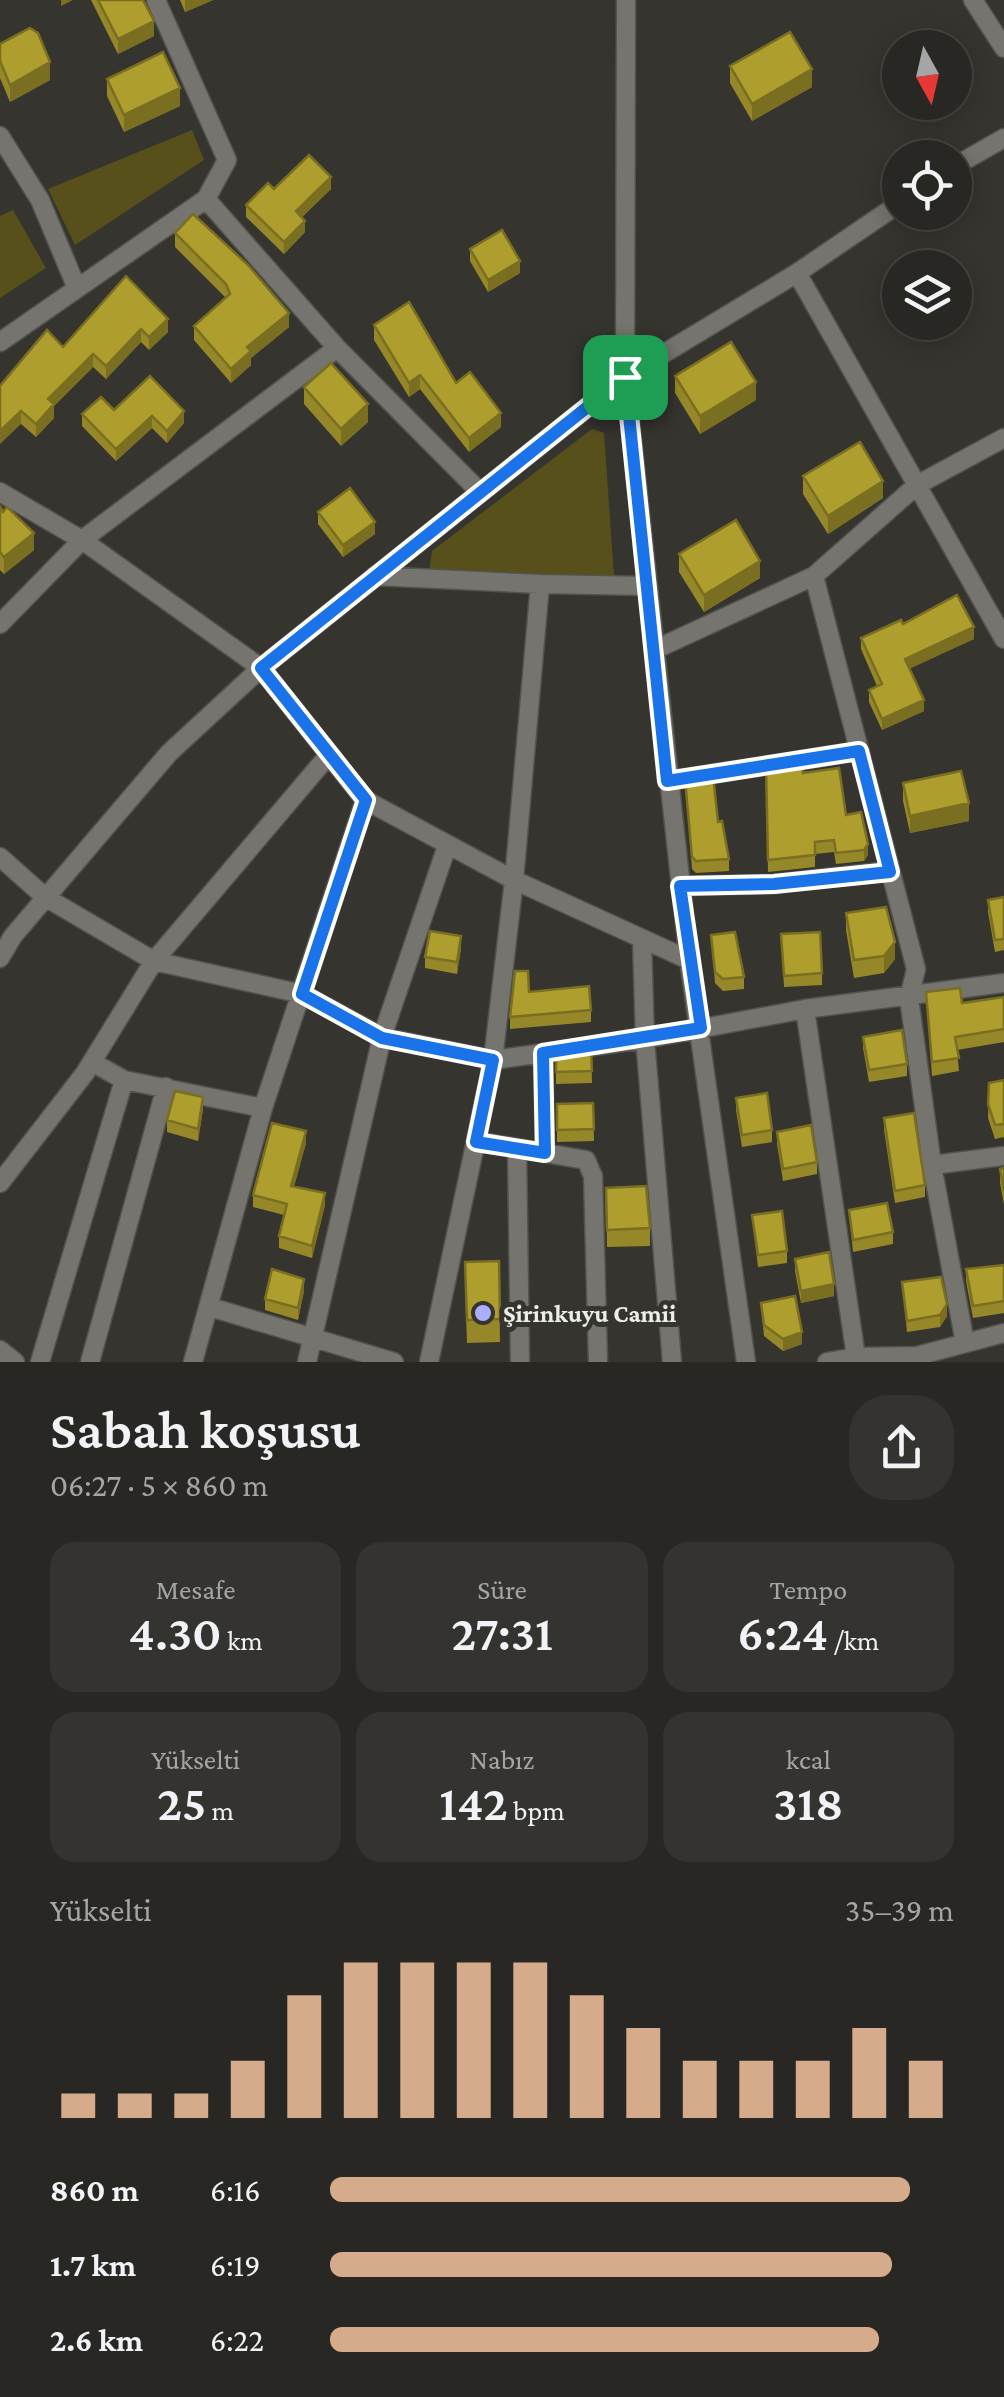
<!DOCTYPE html>
<html lang="tr">
<meta charset="utf-8">
<style>
:root{--surface:#282723;--page:#343330;--text:#f1f3f6;--muted:#a5a5a6;--line:#444441;--accent:#d6ab8b}
body{margin:0;font-family:"Crimson Pro",serif;background:var(--page);color:var(--text);height:100vh;display:flex;flex-direction:column;font-size:38px;white-space:nowrap}
*{box-sizing:border-box;margin:0}
p{font-size:32px;color:var(--muted)}
.icon{flex:none;width:55px;height:55px;fill:none;stroke:currentColor;stroke-width:2;stroke-linecap:round;stroke-linejoin:round}
.map{position:relative;height:1362px;overflow:hidden}
.drawer{display:flex;flex-direction:column;background:var(--surface);flex:1}
.drawer>*{flex:none}
.needle{width:65px;rotate:172deg}
.fabs{position:absolute;left:882px;top:30px;display:grid;gap:20px}
.fabs a{display:grid;place-items:center;width:90px;height:90px;border-radius:50%;background:var(--surface);box-shadow:0 5px 25px #0003,0 0 0 2px var(--line);font-size:50px}
.pin{position:absolute;display:grid;place-items:center;width:85px;height:85px;color:#fff;margin:-42px;border-radius:20px;box-shadow:0 5px 15px #0006}
.round{display:grid;place-items:center;flex:none;width:105px;height:105px;border-radius:40px;background:var(--page)}
.overview{display:flex;align-items:center;justify-content:space-between;height:170px;padding:0 50px}
h1{font-size:55px;font-weight:600;line-height:75px}
.stats{display:grid;grid-template-columns:repeat(3,1fr);gap:15px;height:170px;padding:10px 50px}
.stats div{display:grid;align-content:center;border-radius:25px;background:var(--page);text-align:center}
.stats b{font-size:50px;font-weight:600}
.stats small{font-size:28px;font-weight:400}
.stats p{font-size:28px}
.chart{height:280px;padding:20px 50px}
.chart p{display:flex;justify-content:space-between}
.chart svg{width:100%;height:180px;margin-top:10px;stroke:var(--accent);stroke-width:6}
ul{padding:0 50px;list-style:none;font-size:32px}
li{display:grid;grid-template-columns:160px 120px 1fr;align-items:center;height:75px}
li i{height:25px;border-radius:12px;background:var(--accent)}
.map>svg:first-child{display:block}
.green{fill:#57501b}
.lines{fill:none;stroke-linecap:round;stroke-linejoin:round}
.street-casing{stroke:#52524e;stroke-width:21}
.street{stroke:#75746f;stroke-width:18}
.wall{fill:#968828}
.shaded-wall{fill:#7a6f20}
.building{fill:#ae9e2e;stroke:#7a6f20;stroke-width:2.5}
.route-casing{stroke:#fff;stroke-width:20}
.route{stroke:#1a73e8;stroke-width:12}
.poi-dot{fill:#abaffb;stroke:#35342f;stroke-width:4}
.labels{text-anchor:middle;dominant-baseline:central;stroke-width:10;stroke-linejoin:round;paint-order:stroke}
.poi-label{font-size:25px;font-weight:bold;fill:#edede9;stroke:#35342f;text-anchor:start}
</style>
<div class="map">
<svg width="1004" height="1362" viewBox="0 0 1004 1362">
<rect width="100%" height="100%" fill="#35342f"/>
<!-- green -->
<path class="green" d="M192 130 204 160 75 245 48 189Z
M13 210 46 268 0 298V216Z
M592 429 604 433 614 576 429 571 432 551Z"/>
<g class="lines">
<!-- street casing -->
<g class="street-casing">
<path id="street" d="M156 0 227 160 206 199
M626 0 625 377 689 960 746 1362
M973 0 1004 48
M0 136 40 200 76 286
M955 166 1004 138
M797 273 1004 639
M0 342 206 199 337 348 478 490
M0 492 82 540 261 668 365 800 514 880 689 960
M375 576 540 584
M814 576 916 969 909 998 932 1165 965 1343
M0 624 82 540 337 348
M654 650 814 576 917 485 1004 438
M667 781 859 751
M0 857 45 897 154 961 302 994 382 1037 493 1060 645 1039 805 1009 1004 983
M680 886 774 884 890 871
M642 941 645 1039 672 1362
M0 958 13 936 169 753 261 668 625 377 797 273 900 203
M805 1009 856 1357
M543 1053 545 1153
M92 1062 124 1080 263 1108
M476 1141 586 1160 593 1176 598 1362
M517 1148 520 1362
M932 1165 1004 1156
M0 1183 85 1073 154 961 327 757
M210 1307 394 1362
M0 1350 15 1362
M40 1362 124 1080
M90 1362 166 1087
M193 1362 263 1108 365 800
M307 1362 382 1037 447 846
M429 1362 493 1060 514 880 540 584 647 586
M827 1362 856 1357 917 1356 1004 1333"/>
</g>
<!-- street -->
<use href="#street" class="street"/>
</g>
<!-- wall -->
<path class="wall" d="M91 0H143L154 36 118 54Z
M180 0H213L185 12Z
M0 44 50 80 10 102 0 78Z
M730 66 812 87 752 121 730 83Z
M107 79 180 106 124 132 107 96Z
M274 189H331L302 217 305 232 284 254 246 217V205Z
M175 233 289 327 251 358V365L231 383 194 340V326L226 298 175 247Z
M470 249 520 273 488 292 470 261Z
M126 276 168 332 149 350 141 342 106 379 93 367 54 406V418L36 437 21 424 0 386 63 347Z
M374 325 456 383 501 427 469 452 420 389 409 397 374 340Z
M150 376 184 423 167 443 152 428 116 461 82 426V414L114 410Z
M675 376 756 400 700 434 675 393Z
M304 387 368 422 341 446 304 404Z
M803 476 883 498 828 534 803 494Z
M0 506 34 550 4 574 0 570Z
M318 512 375 534 343 557 318 524Z
M679 554 760 578 704 612 679 572Z
M903 624 974 639 909 668 924 711 882 730 869 702V690L877 686 861 649V638Z
M766 766 803 773 846 815 868 855 864 861 836 864 834 852 815 854V867L768 872Z
M685 779 729 859V871L696 873 692 869Z
M903 783 969 821 910 833 903 801Z
M1004 897V950L995 952 988 912V900Z
M846 913 895 959 884 973 854 978 846 930Z
M781 934 822 973V985L784 987Z
M711 935 744 977V989L723 991 715 983Z
M461 948 457 974 425 968V957Z
M529 992 591 1010V1022L510 1029V1017Z
M926 992 962 1003 1004 997V1042L957 1050 959 1071 932 1076Z
M863 1037 907 1064V1076L869 1082 863 1048Z
M591 1047 592 1083 556 1084V1052Z
M1004 1080V1137L995 1139 988 1118 989 1083Z
M736 1098 772 1130V1142L742 1147 736 1110Z
M593 1103 594 1141 557 1142V1104Z
M203 1109 198 1141 167 1132V1120Z
M884 1118 925 1185V1197L895 1203 884 1130Z
M777 1132 817 1162V1174L783 1181 777 1144Z
M306 1143 294 1186 325 1205 312 1258 279 1248V1236L284 1215 253 1207V1195Z
M1004 1168V1205L1000 1183V1169Z
M606 1188 650 1228V1246L607 1247Z
M849 1210 893 1232V1244L853 1252Z
M752 1215 787 1251V1263L758 1267Z
M795 1259 834 1296 801 1303 795 1271Z
M499 1261 500 1342 467 1343 465 1285Z
M1004 1265V1313L973 1318 966 1281V1269Z
M902 1282 947 1316 940 1327 907 1332Z
M304 1291 298 1320 265 1310V1299Z
M761 1303 802 1344 783 1351 764 1336Z"/>
<!-- shaded-wall -->
<path class="shaded-wall" d="M61 0H73L61 6Z
M185 0H213L185 12Z
M154 21V36L118 54V39Z
M50 62V80L10 102V85Z
M812 69V87L752 121V104Z
M180 88V106L124 132V115Z
M331 177V189L296 223V211Z
M305 221V232L284 254V242Z
M520 261V273L488 292V280Z
M289 313V327L251 358V365L231 383V369L247 347Z
M168 319V332L149 350V337Z
M141 329V342L106 379V366Z
M93 354V367L54 406V418L36 437V424L48 399Z
M420 375V389L409 397V383Z
M756 382V400L700 434V416Z
M368 404V422L341 446V429Z
M21 411V424L0 444V431Z
M184 411V423L167 443V431Z
M501 413V427L469 452V438Z
M152 416V428L116 461V449Z
M883 481V498L828 534V516Z
M375 522V534L343 557V545Z
M34 533V550L4 574V557Z
M760 561V578L704 612V595Z
M974 627V639L905 671V659Z
M924 700V711L882 730V719Z
M969 803V821L910 833V816Z
M868 844V855L864 861V850Z
M461 936V948L457 974V962Z
M895 942V959L884 973V956Z
M203 1097V1109L198 1141V1129Z
M306 1131V1143L291 1198V1186Z
M325 1193V1205L312 1258V1246Z
M304 1279V1291L298 1320V1308Z
M834 1284V1296L801 1303V1291Z
M947 1304V1316L940 1327V1315Z
M802 1332V1344L783 1351V1339Z"/>
<!-- building -->
<path class="building" d="M98 0H143L154 21 118 39Z
M30 28 38 33 50 62 10 85 0 61V44Z
M790 32 812 69 752 104 730 66Z
M163 52 180 88 124 115 107 79Z
M309 155 331 177 296 211 305 221 284 242 246 205 268 183 274 189Z
M193 214 248 265 289 313 247 347 251 351 231 369 194 326 230 294 226 284 175 233Z
M502 230 520 261 488 280 470 249Z
M126 276 168 319 149 337 141 329 106 366 93 354 48 399 54 404 36 424 21 411 0 431V386L47 330 63 347Z
M409 302 456 383 470 372 501 413 469 438 420 375 409 383 374 325Z
M731 342 756 382 700 416 675 376Z
M331 363 368 404 341 429 304 387Z
M150 376 184 411 167 431 152 416 116 449 82 414 101 397 114 410Z
M860 442 883 481 828 516 803 476Z
M350 488 375 522 343 545 318 512Z
M0 506 3 512 7 507 34 533 4 557 0 552Z
M736 520 760 561 704 595 679 554Z
M957 595 974 627 905 659 924 700 882 719 869 690 882 684 861 638 901 620 903 624Z
M803 763V773L839 768 846 815 861 812 868 844 864 850 836 853 834 840 815 842V855L768 860 766 766Z
M961 771 969 803 910 816 903 783Z
M713 775 718 822 722 821 729 859 696 861 692 857 685 779Z
M1004 897V939L995 940 988 900Z
M886 907 895 942 884 956 854 960 846 913Z
M430 931 461 936 457 962 425 957Z
M735 932 744 977 723 979 715 972 711 935Z
M820 932 822 973 784 976 781 934Z
M515 971H528L529 992 589 986 591 1010 510 1017Z
M960 988 962 1003 1004 997V1029L955 1037 959 1058 932 1062 926 992Z
M902 1030 907 1064 869 1070 863 1037Z
M591 1047 592 1071 556 1072V1052Z
M1004 1080V1124L995 1125 988 1104 989 1083Z
M175 1091 203 1097 198 1129 167 1120Z
M767 1093 772 1130 742 1135 736 1098Z
M593 1103 594 1129 557 1130V1104Z
M914 1113 925 1185 895 1191 884 1118Z
M272 1123 306 1131 291 1186 325 1193 312 1246 279 1236 287 1204 253 1195Z
M811 1125 817 1162 783 1169 777 1132Z
M1004 1168V1191L1000 1169Z
M646 1186 650 1228 607 1230 606 1188Z
M887 1203 893 1232 853 1240 849 1210Z
M782 1211 787 1251 758 1255 752 1215Z
M829 1252 834 1284 801 1291 795 1259Z
M499 1261 500 1319 467 1320 465 1262Z
M1004 1265V1301L973 1306 966 1269Z
M272 1269 304 1279 298 1308 265 1299Z
M941 1277 947 1304 940 1315 907 1321 902 1282Z
M795 1296 802 1332 783 1339 764 1325 761 1303Z"/>
<g class="lines">
<!-- route casing -->
<g class="route-casing">
<path id="route" d="M625 377 667 781 859 751 890 872 774 884 680 886 701 1028 543 1053 545 1153 476 1142 493 1060 382 1038 302 994 366 800 261 668Z"/>
</g>
<!-- route -->
<use href="#route" class="route"/>
</g>
<!-- markers -->
<circle class="poi-dot" cx="483" cy="1313" r="10"/>
<g class="labels">
<!-- poi labels -->
<g class="poi-label">
<text x="503" y="1313">Şirinkuyu Camii</text>
</g>
</g>
</svg>
<div class="fabs">
<a><svg class="needle" viewBox="-14 -14 28 28"><path d="M0-13l5 13h-10z" fill="#e53935"/><path d="M0 13l5-13h-10z" fill="#a5a5a6"/></svg></a>
<a><svg class="icon" aria-label="locate" viewBox="0 0 24 24"><circle cx="12" cy="12" r="6"/><path d="M12 2v4M12 18v4M2 12h4M18 12h4"/></svg></a>
<a><svg class="icon" aria-label="layers" viewBox="0 0 24 24"><path d="M12 4l9 5-9 5-9-5zM3 14l9 5 9-5"/></svg></a>
</div>
<div class="pin" style="left:625px;top:377px;background:#1e9e55"><svg class="icon" aria-label="arrive" viewBox="0 0 24 24"><path d="M6 21V4h12l-3 4 3 4H6"/></svg></div>
</div>
<section class="drawer">
<div class="overview"><div><h1>Sabah koşusu</h1><p>06:27 · 5 × 860 m</p></div><a class="round"><svg class="icon" aria-label="share" viewBox="0 0 24 24"><path d="M12 15V3M7 8l5-5 5 5M5 13v7h14v-7"/></svg></a></div>
<div class="stats">
<div><p>Mesafe</p><b>4.30<small> km</small></b></div>
<div><p>Süre</p><b>27:31</b></div>
<div><p>Tempo</p><b>6:24<small> /km</small></b></div>
</div>
<div class="stats">
<div><p>Yükselti</p><b>25<small> m</small></b></div>
<div><p>Nabız</p><b>142<small> bpm</small></b></div>
<div><p>kcal</p><b>318</b></div>
</div>
<div class="chart"><p><span>Yükselti</span>35–39 m</p>
<svg viewBox="0 0 160 44" preserveAspectRatio="none"><path d="M5 44V38M15 44V38M25 44V38M35 44V30M45 44V14M55 44V6M65 44V6M75 44V6M85 44V6M95 44V14M105 44V22M115 44V30M125 44V30M135 44V30M145 44V22M155 44V30"/></svg>
</div>
<ul>
<li><b>860 m</b>6:16<i style="width:93%"></i></li>
<li><b>1.7 km</b>6:19<i style="width:90%"></i></li>
<li><b>2.6 km</b>6:22<i style="width:88%"></i></li>
</ul>
</section>
